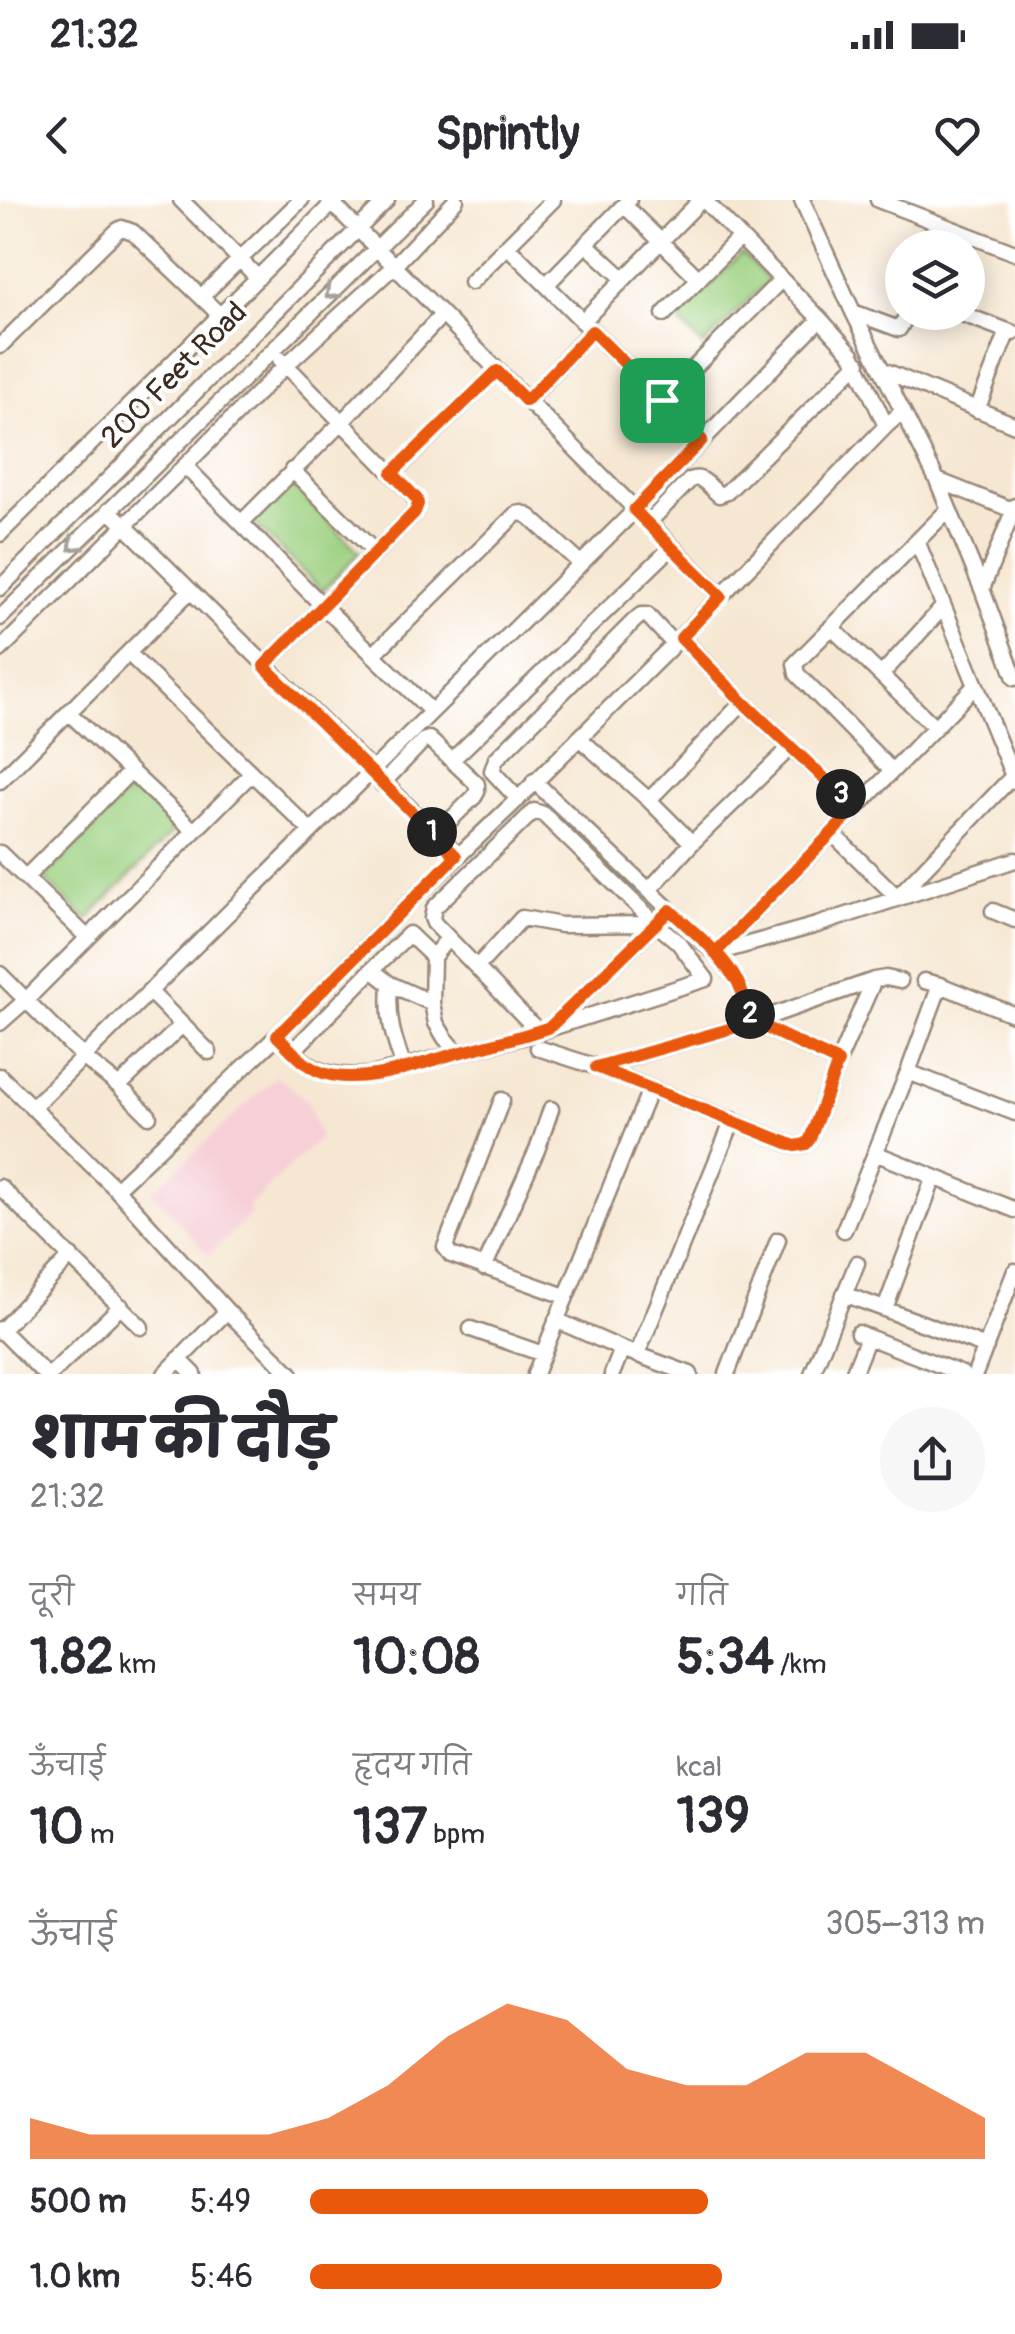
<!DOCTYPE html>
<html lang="hi">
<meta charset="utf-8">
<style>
:root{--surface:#fff;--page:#f7f7f7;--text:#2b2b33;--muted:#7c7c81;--accent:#ea580c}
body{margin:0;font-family:Pangolin,"Playpen Sans Deva",sans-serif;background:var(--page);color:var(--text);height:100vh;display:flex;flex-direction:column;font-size:38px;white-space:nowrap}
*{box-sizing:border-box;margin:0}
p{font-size:32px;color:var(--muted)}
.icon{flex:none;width:55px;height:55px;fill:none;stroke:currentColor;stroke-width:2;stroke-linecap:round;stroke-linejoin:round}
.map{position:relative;height:1174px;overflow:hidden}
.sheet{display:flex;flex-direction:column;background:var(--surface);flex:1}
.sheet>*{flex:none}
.controls{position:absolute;left:885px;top:30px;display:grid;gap:20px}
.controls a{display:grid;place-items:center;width:100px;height:100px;border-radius:50%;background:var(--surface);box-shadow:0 5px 25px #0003;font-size:50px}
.pin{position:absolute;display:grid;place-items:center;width:85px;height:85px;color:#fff;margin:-42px;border-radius:20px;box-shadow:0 5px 15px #0006}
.km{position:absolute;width:50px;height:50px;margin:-25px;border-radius:50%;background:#222;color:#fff;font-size:28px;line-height:50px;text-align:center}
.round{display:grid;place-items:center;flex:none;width:105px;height:105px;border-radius:52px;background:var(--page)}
.head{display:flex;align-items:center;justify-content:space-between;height:170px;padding:0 30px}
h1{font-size:55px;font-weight:800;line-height:75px}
.figures{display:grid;grid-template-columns:repeat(3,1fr);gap:15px;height:170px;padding:10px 30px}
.figures div{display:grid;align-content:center}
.figures b{font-size:50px;font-weight:800}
.figures small{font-size:28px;font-weight:400}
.figures p{font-size:28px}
.chart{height:280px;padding:20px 30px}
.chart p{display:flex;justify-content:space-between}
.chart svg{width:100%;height:180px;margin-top:10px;fill:var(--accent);opacity:.7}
ul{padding:0 30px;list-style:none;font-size:32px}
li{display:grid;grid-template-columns:160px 120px 1fr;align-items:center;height:75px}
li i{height:25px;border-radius:12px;background:var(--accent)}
.status{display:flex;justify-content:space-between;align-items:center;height:70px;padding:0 50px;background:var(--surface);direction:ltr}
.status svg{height:28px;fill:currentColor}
header{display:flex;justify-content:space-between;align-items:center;height:130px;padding:0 30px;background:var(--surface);font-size:45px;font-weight:800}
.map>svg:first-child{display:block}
.built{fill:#f6cfd7}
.green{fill:#9dd181;stroke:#6c7e50;stroke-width:2.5}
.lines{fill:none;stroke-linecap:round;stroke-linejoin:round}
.minor-casing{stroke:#988878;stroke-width:19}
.minor{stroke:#fff;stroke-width:14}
.oneway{stroke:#a79f9a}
.route-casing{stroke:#fff;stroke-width:20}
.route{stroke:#ea580c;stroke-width:12}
.labels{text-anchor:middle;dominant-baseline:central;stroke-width:8;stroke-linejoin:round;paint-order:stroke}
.street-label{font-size:30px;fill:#3b2a1e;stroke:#fff}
</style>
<div class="status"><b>21:32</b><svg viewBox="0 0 49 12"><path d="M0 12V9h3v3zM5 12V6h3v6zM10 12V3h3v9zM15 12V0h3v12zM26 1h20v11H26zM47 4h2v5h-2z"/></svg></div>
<header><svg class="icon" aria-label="back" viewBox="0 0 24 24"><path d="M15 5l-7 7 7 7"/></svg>Sprintly<svg class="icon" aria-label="heart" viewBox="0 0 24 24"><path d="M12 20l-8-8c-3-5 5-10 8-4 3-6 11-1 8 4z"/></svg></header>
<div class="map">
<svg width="1015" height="1174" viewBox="0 0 1015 1174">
<rect width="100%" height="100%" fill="#fff"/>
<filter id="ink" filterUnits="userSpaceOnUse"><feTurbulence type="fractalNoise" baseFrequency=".01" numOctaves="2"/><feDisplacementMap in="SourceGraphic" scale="20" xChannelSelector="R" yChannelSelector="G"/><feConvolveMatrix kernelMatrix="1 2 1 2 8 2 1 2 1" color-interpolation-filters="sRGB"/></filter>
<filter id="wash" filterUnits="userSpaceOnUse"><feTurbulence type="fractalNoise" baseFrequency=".0048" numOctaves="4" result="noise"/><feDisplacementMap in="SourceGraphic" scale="40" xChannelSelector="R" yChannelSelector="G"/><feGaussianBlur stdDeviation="2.25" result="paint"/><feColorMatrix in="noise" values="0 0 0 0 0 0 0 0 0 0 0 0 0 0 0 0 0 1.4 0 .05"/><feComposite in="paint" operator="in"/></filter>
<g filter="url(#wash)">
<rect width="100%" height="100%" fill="#f6e7d2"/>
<!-- built -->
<path class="built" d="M277 876 308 902 320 937 248 1007 251 1014 209 1055 152 992Z"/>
<!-- green -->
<path class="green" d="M742 53 769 80 703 146 676 118Z
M291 283 360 353 322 391 253 322Z
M133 586 176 628 87 720 44 679Z"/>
</g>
<g filter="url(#ink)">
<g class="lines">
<!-- minor casing -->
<g class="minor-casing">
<path id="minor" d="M181 0 258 78
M329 0 721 396
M802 0 853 112 937 280 982 389 1015 478
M878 0 1015 53
M624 5 699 79
M586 44 624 79
M507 46 702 240
M471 82 553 0
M546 85 629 0
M201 97 301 0
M853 112 899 129 909 112
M957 112 1013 133
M664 114 740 37
M820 119 852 154 886 226
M582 122 701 0
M0 146 117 31 122 28 133 32 221 116
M883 170 1015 225
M662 200 781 80
M527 201 591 131
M977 210 1008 131
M186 267 322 405 431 511
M292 270 375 352
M393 273 497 171
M937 280 1015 311
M109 310 457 655
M242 322 342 222 442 115
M648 323 690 280C703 274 709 287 719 295L727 292 858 163
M0 334 336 0
M917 341 1015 581
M0 388 387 0
M982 389 1015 306
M0 418 426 0
M831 427 935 527
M681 437 743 502 856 608
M0 450 286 165 393 67 456 0
M128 453 311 631
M373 455 516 314 522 313 530 317 580 363
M264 466 415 312 418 304 412 294 280 159
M881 475 943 407
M69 513 194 631
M579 538 649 600 743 502
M452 560 672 347
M892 571 797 474 795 464 948 310
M0 581 189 392
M534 581 715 753 738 782 753 822 838 862
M382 584 423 541 429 539 477 584V592L474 597 435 635
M518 599 492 571 496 559 635 420 641 415H647L674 444
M649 600 692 643
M832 633 897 697 1013 576
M0 653 88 738
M26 677 131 571
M649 690 692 643 791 547
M993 711 1015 720
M448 738 433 757 432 803 436 823 445 838 458 853
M715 753 976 485
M716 753 817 725 1015 660
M478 766 522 718 561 725 656 724
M372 770 409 734 433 757
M0 774 83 857 119 886 149 916
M924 781 940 785 1015 815
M390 784C387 819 393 836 404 868
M940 785 908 872 1015 913
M149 791 209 852
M0 823 26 800 251 574
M554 823 657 723
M277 836C311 870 322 879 371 875L526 836 706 779 678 742 656 724 543 614 534 611 434 708 432 718 434 723 538 831
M538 848 597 867 795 946 806 944 810 939 838 862 874 780 886 778 900 781
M293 851 372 770 390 784 432 803
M598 867 753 822 874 780
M0 876 116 989 227 1111 291 1174
M119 886 182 825
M502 900 445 1047 451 1055 565 1096
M32 908 635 310 820 119 704 0
M875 953 1015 1010
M0 987 141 1127
M116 989 277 836 412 700 518 599 681 437 886 226 903 211
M844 1030 908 872
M484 1068 537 950 551 909
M844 1094 986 1147
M885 1109 934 977
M556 1120 622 1149 690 1174
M0 1129 45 1174
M471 1129 543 1154
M0 1132 71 1056
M858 1133 962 1174
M637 1155 733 920
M179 1159 194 1174
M51 1174 121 1106
M165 1174 227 1111
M535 1174 650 889
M612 1174 622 1149
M727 1174 778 1040
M812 1174 857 1063
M853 1174 868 1137
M975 1174 1015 1071"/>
</g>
<!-- minor -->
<use href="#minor" class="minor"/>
</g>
<!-- one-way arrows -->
<defs><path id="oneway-chevron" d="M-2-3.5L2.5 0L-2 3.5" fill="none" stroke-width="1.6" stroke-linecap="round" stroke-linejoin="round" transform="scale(2.5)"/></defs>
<g class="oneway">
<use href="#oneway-chevron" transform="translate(331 93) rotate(136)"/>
<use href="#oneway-chevron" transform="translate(74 345) rotate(135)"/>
</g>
</g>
<g class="lines" filter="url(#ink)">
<!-- route casing -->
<g class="route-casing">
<path id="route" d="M662 200 592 131 526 201 497 171 392 273 417 299 418 304 415 312 264 466 456 656 277 836C289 847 302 864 318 871 356 888 416 865 454 854 486 846 518 838 550 827L670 710C693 732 724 754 738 783 744 796 748 809 754 822L838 862 810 939 806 944 795 946 596 867 754 822 738 782 715 753 856 608 743 502 681 438 721 396 634 310 702 240 662 200"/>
</g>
<!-- route -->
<use href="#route" class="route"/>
</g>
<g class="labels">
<!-- street labels -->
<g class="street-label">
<text transform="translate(174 175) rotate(-45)">200 Feet Road</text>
</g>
</g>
</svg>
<div class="controls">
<a><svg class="icon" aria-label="layers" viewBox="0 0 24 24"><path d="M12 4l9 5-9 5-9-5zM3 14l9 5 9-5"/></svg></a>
</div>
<div class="pin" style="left:662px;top:200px;background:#1e9e55"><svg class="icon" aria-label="arrive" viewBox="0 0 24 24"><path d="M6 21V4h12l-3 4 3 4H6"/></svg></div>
<b class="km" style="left:432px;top:632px">1</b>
<b class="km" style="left:750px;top:814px">2</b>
<b class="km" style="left:841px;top:594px">3</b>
</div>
<section class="sheet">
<div class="head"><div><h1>शाम की दौड़</h1><p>21:32</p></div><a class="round"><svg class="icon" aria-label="share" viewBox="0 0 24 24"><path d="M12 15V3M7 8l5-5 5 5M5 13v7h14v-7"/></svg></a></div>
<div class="figures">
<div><p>दूरी</p><b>1.82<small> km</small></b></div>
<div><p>समय</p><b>10:08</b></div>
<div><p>गति</p><b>5:34<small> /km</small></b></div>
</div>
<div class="figures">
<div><p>ऊँचाई</p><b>10<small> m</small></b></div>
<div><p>हृदय गति</p><b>137<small> bpm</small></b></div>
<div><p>kcal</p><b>139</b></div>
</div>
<div class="chart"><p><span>ऊँचाई</span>305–313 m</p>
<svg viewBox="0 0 160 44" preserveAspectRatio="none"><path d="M0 44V34L10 38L20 38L30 38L40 38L50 34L60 26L70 14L80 6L90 10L100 22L110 26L120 26L130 18L140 18L150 26L160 34V44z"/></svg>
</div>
<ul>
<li><b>500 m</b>5:49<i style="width:59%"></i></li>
<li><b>1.0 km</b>5:46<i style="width:61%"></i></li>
</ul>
</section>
